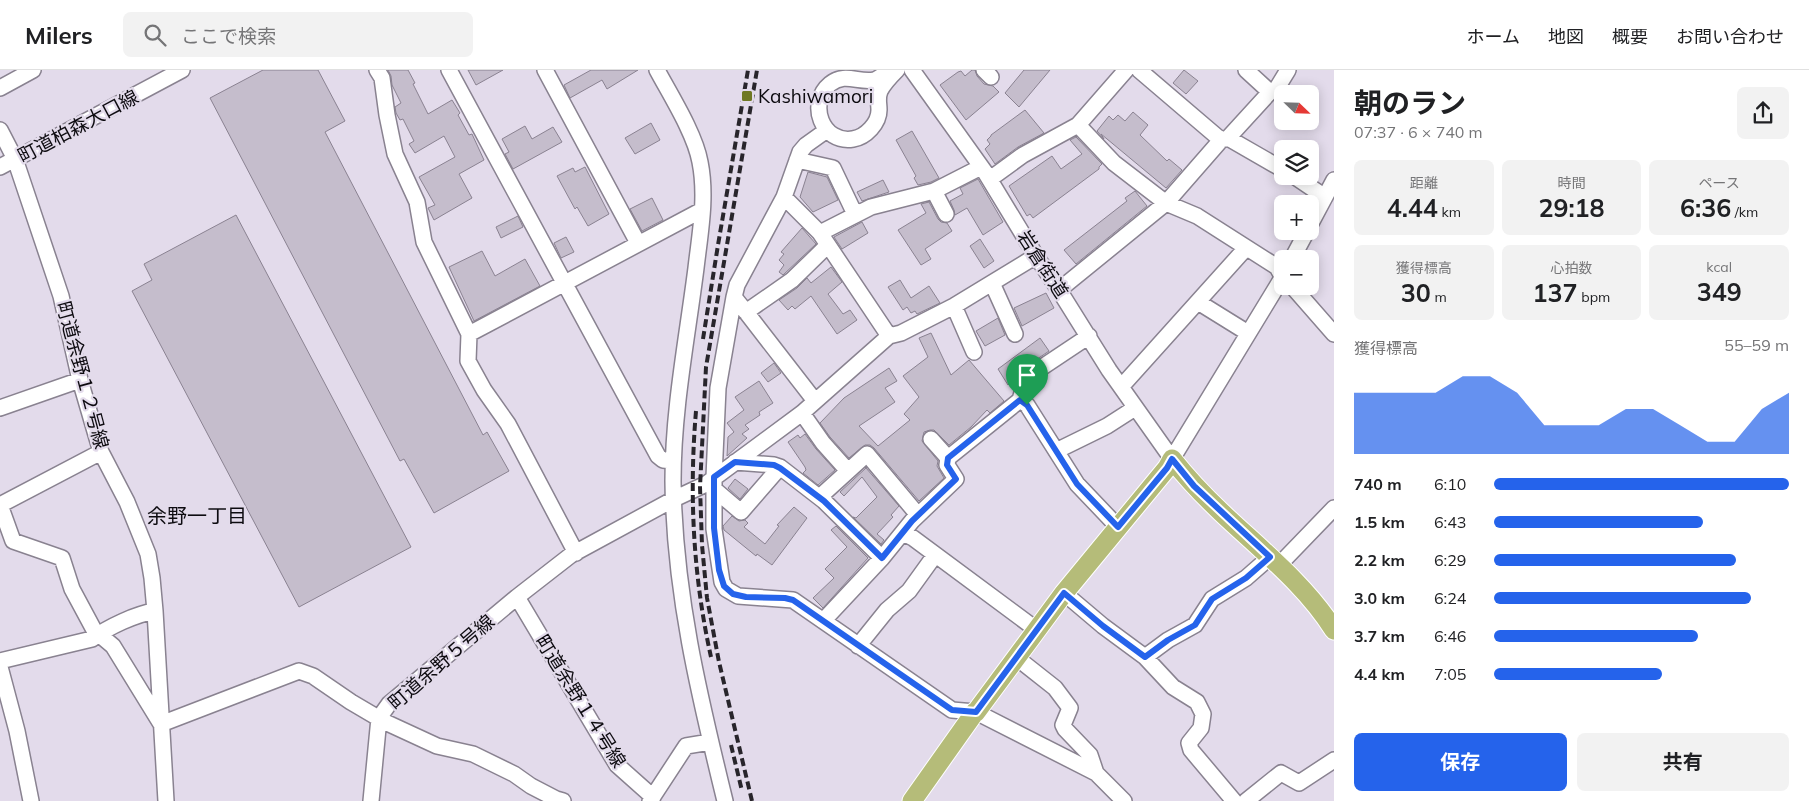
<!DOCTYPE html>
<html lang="ja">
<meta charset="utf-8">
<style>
:root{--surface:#fff;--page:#f2f2f2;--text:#202124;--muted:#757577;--line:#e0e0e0;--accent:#2563eb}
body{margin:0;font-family:Mulish,"Noto Sans JP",sans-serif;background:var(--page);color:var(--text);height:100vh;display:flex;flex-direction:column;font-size:19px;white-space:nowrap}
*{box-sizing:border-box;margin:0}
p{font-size:16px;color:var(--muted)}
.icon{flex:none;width:28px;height:28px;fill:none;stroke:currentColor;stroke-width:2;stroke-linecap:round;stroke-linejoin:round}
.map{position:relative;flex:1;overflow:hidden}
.drawer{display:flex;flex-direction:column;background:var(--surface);width:475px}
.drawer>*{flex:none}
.needle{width:32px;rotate:113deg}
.buttons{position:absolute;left:1274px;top:15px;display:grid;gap:10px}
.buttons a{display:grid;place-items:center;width:45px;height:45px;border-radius:8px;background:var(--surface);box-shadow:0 2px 12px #0003;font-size:25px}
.pin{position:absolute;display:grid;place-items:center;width:42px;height:42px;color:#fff;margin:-51px -21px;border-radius:50% 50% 50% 0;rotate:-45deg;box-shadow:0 0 5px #0007}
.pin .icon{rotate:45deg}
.round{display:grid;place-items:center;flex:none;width:52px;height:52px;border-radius:8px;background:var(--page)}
.headline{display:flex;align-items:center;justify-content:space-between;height:85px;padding:0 20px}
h1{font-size:28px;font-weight:700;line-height:38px}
.metrics{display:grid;grid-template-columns:repeat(3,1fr);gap:8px;height:85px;padding:5px 20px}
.metrics div{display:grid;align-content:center;border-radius:8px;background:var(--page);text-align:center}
.metrics b{font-size:25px;font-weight:700}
.metrics small{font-size:14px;font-weight:400}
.metrics p{font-size:14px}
.chart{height:140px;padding:10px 20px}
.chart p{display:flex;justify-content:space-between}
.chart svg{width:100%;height:90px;margin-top:5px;fill:var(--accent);opacity:.7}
.button{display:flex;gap:10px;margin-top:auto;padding:10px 20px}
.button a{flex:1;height:58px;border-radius:8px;background:var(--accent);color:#fff;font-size:20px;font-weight:700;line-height:58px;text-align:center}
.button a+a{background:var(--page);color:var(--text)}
ul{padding:0 20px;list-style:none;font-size:16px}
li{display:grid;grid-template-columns:80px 60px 1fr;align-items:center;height:38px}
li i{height:12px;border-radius:6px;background:var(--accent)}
header{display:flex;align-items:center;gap:30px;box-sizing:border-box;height:70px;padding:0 25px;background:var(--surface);border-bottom:1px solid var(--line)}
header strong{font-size:24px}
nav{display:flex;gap:28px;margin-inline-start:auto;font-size:18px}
.search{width:350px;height:45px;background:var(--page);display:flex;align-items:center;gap:12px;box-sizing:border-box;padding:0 18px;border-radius:8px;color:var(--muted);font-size:19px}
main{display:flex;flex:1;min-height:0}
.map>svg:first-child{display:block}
.building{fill:#c5bdcc;stroke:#8a8291}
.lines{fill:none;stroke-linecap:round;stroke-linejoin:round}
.minor-casing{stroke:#898290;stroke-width:18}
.major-casing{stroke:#fff;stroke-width:21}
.minor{stroke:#fff;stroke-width:15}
.major{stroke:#b5bc79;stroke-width:19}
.rail{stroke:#28252b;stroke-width:4;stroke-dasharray:8 4;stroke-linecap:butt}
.route-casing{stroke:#fff;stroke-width:10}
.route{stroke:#2563eb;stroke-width:6}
.poi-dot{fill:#6f7823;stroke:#e3dbeb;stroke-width:2}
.labels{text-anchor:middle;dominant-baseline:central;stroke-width:4.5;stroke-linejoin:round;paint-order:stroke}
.poi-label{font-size:19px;fill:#0d0b10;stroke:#e3dbeb;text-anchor:start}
.street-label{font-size:19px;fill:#0d0b10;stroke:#e3dbeb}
.neighbourhood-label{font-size:20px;fill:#0d0b10;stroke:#e3dbeb}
</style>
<header>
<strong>Milers</strong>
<div class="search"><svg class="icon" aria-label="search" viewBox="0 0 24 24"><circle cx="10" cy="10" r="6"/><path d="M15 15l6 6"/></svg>ここで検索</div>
<nav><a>ホーム</a><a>地図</a><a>概要</a><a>お問い合わせ</a></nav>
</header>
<main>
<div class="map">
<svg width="1334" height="731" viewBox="0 0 1334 731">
<rect width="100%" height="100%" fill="#e3dbeb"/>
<!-- building -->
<path class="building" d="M263 0H318L345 51 325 62 483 365 487 362 509 401 434 443 404 389 400 391 210 28Z
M388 0H408L415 13 413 14 428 44 452 30 460 43 458 45 469 65 472 64 484 90 459 104 472 128 434 150 428 138 435 135 419 107 455 87 444 66 415 83 409 74 414 71 403 49 400 50 396 43 395 37 401 33 392 15 391 6Z
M468 0H503L476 15Z
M591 0H638L607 19 602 10 570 28 564 15Z
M972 0H975L977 6 984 14 993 16 999 22 966 50 940 15 958 2 961 1 965 6Z
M1024 0H1050L1019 37 1005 23Z
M1184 0 1198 11 1186 24 1173 13Z
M1025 40 1044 63 1018 77 995 94 985 79 990 74 987 70 991 66V65Z
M1133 42 1148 55 1140 65 1167 91 1169 89 1182 100 1166 118 1101 64 1104 69 1097 61 1109 46 1113 50 1118 45 1125 51Z
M651 53 660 70 635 84 625 68Z
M525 56 532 69 553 57 562 72 513 99 505 84 509 82 502 69Z
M912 61 939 108 931 112 918 115 914 108 916 106 896 70Z
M1076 67 1102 94 1099 97V99L1033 148 1030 144 1027 146 1009 116 1052 86 1061 99 1082 84 1070 70Z
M585 97 609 144 588 156 577 137 575 139 557 106 573 98 575 102Z
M808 102 827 107 838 130 813 142 800 127Z
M978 109 1003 152 983 165 967 138 955 145 954 140 950 131 963 124 960 118Z
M883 110 889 122 862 131 857 122Z
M1135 121 1147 136 1076 194 1064 180 1127 131 1125 128Z
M652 128 663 150 642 161 630 139Z
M929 132 938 149 941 152 947 153 952 161 925 179 931 189 921 195 898 160 926 143 921 134Z
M236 145 411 477 299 537 132 221 152 210 144 194Z
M518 146 523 157 501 168 496 157Z
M862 152 868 163 842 179 834 167Z
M802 158 816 174 783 205 779 202 784 195 779 190 784 184 781 182Z
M566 167 574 182 561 188 554 173Z
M980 169 994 191 984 198 970 176Z
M482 181 495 206 525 189 540 216 474 251 449 197Z
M831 197 842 212 828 224 843 244 850 240 857 250 837 264 811 226 795 239 792 236 788 240 779 230 797 218 807 208 811 213Z
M900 210 911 228 929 216 940 233 917 244 915 241 911 243 907 237 903 240 888 217Z
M1046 223 1054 238 1022 256 1014 238Z
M998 248 1005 265 985 276 976 261Z
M931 263 951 305 969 290 1004 331 990 343 987 340 971 357 949 375 934 360H930L924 362 922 371 938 391 937 396 944 408 919 431 874 378 870 375H865L849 388 830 367 820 353 844 328 889 298 897 311 885 318 895 332 859 356 878 376 910 350 904 344 919 327 903 306 928 287 919 268Z
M1040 268 1049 281 1021 300 1016 308 1008 315 998 299Z
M774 293 781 303 768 312 761 303Z
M759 311 773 333 759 342 760 345 745 355 749 359 742 364 747 368 727 386 728 367 734 362 727 353 744 340 735 327Z
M805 364 816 379 835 400 818 415 803 403 806 400 805 397 788 372 798 365 800 368Z
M866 398 899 436 891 445 893 447 877 464 884 470 881 474 853 447 856 448 877 427 862 407 844 426 840 422Z
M735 409 748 419 740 429 728 418Z
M794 437 807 448 772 495 757 484 756 486 724 460 723 456 732 446 739 451 745 450 748 453 744 457 765 474 779 456 777 455Z
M836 456 868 488 823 538 813 528 834 508 825 499 847 477 831 460Z"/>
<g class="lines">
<!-- minor casing -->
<g class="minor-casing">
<path id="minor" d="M377 0 382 8 387 45 395 84 417 132 424 172 469 264 468 291 484 320 508 354 576 483
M449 0 658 386 663 390 673 391
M545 0 638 173
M657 0C671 26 695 64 700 92 707 127 700 163 696 198 687 269 673 339 673 411 674 521 699 625 725 731
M890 0C885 3 879 9 874 10 858 13 845 2 830 14 807 33 822 74 853 69 866 67 879 53 879 40 879 33 877 28 880 21 884 13 891 6 897 0
M912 0 985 102 1036 186 1059 220 1109 300 1172 389 1282 208
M984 0 991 7
M1139 0 1221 70
M1246 0 1270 22
M0 18 33 0
M1078 55 1114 93 1166 133 1197 146 1277 197 1282 206
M0 60 15 89 61 226 80 310 101 382 127 432 148 484 152 508 155 541 166 731
M827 60 806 75 800 82 784 127 737 215 734 227 718 318 714 407V459L722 512 726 519 738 526 793 530 952 640 975 642
M1228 68 1282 99
M797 90 833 98 852 138 858 143
M0 97 182 0
M1294 106 1325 127
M990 109 1023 85 1078 55 1126 0
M934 121 946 144
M784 127 820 163 889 266
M1310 155 1334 110
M820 163 871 137 934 121 981 97
M1292 189 1307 161
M992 213 1015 264
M1292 216 1334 264
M1059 220 1166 133 1221 70 1228 68 1270 22 1277 18 1288 0
M734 227 746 242 792 210 828 175
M1198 232 1248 263
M954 236 974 282
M746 242 815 331
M469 264 702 140
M1121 317 1246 178
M1020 330 1027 335 1077 414 1118 457
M0 338 80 310
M802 343 823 373 848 401
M931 369 948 388
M1056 381 1107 356 1135 338
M735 392 774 395 780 397 824 431 882 488
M714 419 741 442 780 397
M824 431V423L867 384 918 445
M0 435 13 471 62 488 72 519 94 560 113 576 161 654 299 601 313 606 351 632 385 652 437 676 473 684 514 704 531 716 556 729 563 731
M0 435 101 382
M903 463 913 468 1037 560
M1279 495 1334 438
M1064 523 1103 556 1145 587 1168 570 1195 555 1212 529 1246 508 1270 487
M517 527 617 695 653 727
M823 551 882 488 912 451 956 409 947 395 948 388 1020 330 1026 308 1089 266
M858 576 887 540 909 521 935 485
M1145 587 1173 617 1197 632 1203 644 1201 658 1189 673 1191 680 1234 731
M1017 588 1055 618 1070 638 1063 655 1065 659 1090 685 1096 703
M0 591 92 569C108 557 136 544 155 541
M0 597 17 661 31 731
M976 642 1096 703 1124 731
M371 731 379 648 389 634 517 527 571 485 674 429 706 414 802 343 889 266 901 263 954 236 1036 186
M650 731 686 676 710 672
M1246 731 1281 703 1299 713 1334 690"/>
</g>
<!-- major casing -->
<g class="major-casing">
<path id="major" d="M912 731 975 642H976L1064 523 1167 398 1172 389C1187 408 1203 425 1221 442 1260 479 1305 514 1334 560"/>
</g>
<!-- minor -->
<use href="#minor" class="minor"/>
<!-- major -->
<use href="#major" class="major"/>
<!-- rail -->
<path class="rail" d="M703 269 718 175 748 0
M696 341C689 424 693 506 711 587
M731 675 742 721
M752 731 719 592 707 528 702 475 700 417 706 297 757 0"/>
</g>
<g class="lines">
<!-- route casing -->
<g class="route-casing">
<path id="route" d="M1020 330 1027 335 1077 414 1118 457 1167 398 1172 389 1194 416 1270 487 1246 508 1212 529 1195 555 1168 570 1145 587 1103 556 1064 523 976 642 952 640 793 530 785 528 746 527 733 524 724 516 719 500 714 458V407L735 392 774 395 780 398 824 431 882 488 912 451 956 409 947 395 948 388Z"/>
</g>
<!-- route -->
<use href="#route" class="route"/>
</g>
<!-- markers -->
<rect class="poi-dot" x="741" y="20" width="12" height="12" rx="2.5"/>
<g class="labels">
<!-- poi labels -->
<g class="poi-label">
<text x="758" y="26">Kashiwamori</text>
</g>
<!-- street labels -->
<g class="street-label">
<text transform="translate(78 56) rotate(-28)">町道柏森大口線</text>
<text transform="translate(1043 194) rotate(57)">岩倉街道</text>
<text transform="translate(83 305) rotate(75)">町道余野１２号線</text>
<text transform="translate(441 592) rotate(-41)">町道余野５号線</text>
<text transform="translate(581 631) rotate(58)">町道余野１４号線</text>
</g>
<!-- neighbourhood labels -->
<g class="neighbourhood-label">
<text x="197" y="445">余野一丁目</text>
</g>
</g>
</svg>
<div class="buttons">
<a><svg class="needle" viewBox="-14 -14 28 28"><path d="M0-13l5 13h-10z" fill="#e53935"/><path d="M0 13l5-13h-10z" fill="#757577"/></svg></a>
<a><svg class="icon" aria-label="layers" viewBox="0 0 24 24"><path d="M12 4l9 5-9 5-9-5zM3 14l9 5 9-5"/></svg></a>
<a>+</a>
<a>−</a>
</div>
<div class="pin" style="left:1027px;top:335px;background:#1e9e55"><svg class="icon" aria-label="arrive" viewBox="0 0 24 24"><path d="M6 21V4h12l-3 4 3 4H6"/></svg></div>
</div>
<section class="drawer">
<div class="headline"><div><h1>朝のラン</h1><p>07:37 · 6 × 740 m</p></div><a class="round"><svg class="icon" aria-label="share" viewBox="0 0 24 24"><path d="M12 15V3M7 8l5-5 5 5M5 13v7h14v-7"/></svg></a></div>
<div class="metrics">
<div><p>距離</p><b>4.44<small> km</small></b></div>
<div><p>時間</p><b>29:18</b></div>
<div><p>ペース</p><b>6:36<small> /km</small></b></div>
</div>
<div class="metrics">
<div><p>獲得標高</p><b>30<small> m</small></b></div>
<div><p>心拍数</p><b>137<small> bpm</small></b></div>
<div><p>kcal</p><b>349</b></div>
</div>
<div class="chart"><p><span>獲得標高</span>55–59 m</p>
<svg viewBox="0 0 160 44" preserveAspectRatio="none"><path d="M0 44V14L10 14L20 14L30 14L40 6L50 6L60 14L70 30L80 30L90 30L100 22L110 22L120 30L130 38L140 38L150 22L160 14V44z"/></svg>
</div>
<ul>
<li><b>740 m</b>6:10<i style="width:100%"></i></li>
<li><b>1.5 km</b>6:43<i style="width:71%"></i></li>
<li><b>2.2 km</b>6:29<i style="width:82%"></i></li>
<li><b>3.0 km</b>6:24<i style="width:87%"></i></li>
<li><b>3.7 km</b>6:46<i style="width:69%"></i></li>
<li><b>4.4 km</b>7:05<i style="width:57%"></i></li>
</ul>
<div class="button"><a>保存</a><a>共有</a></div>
</section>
</main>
